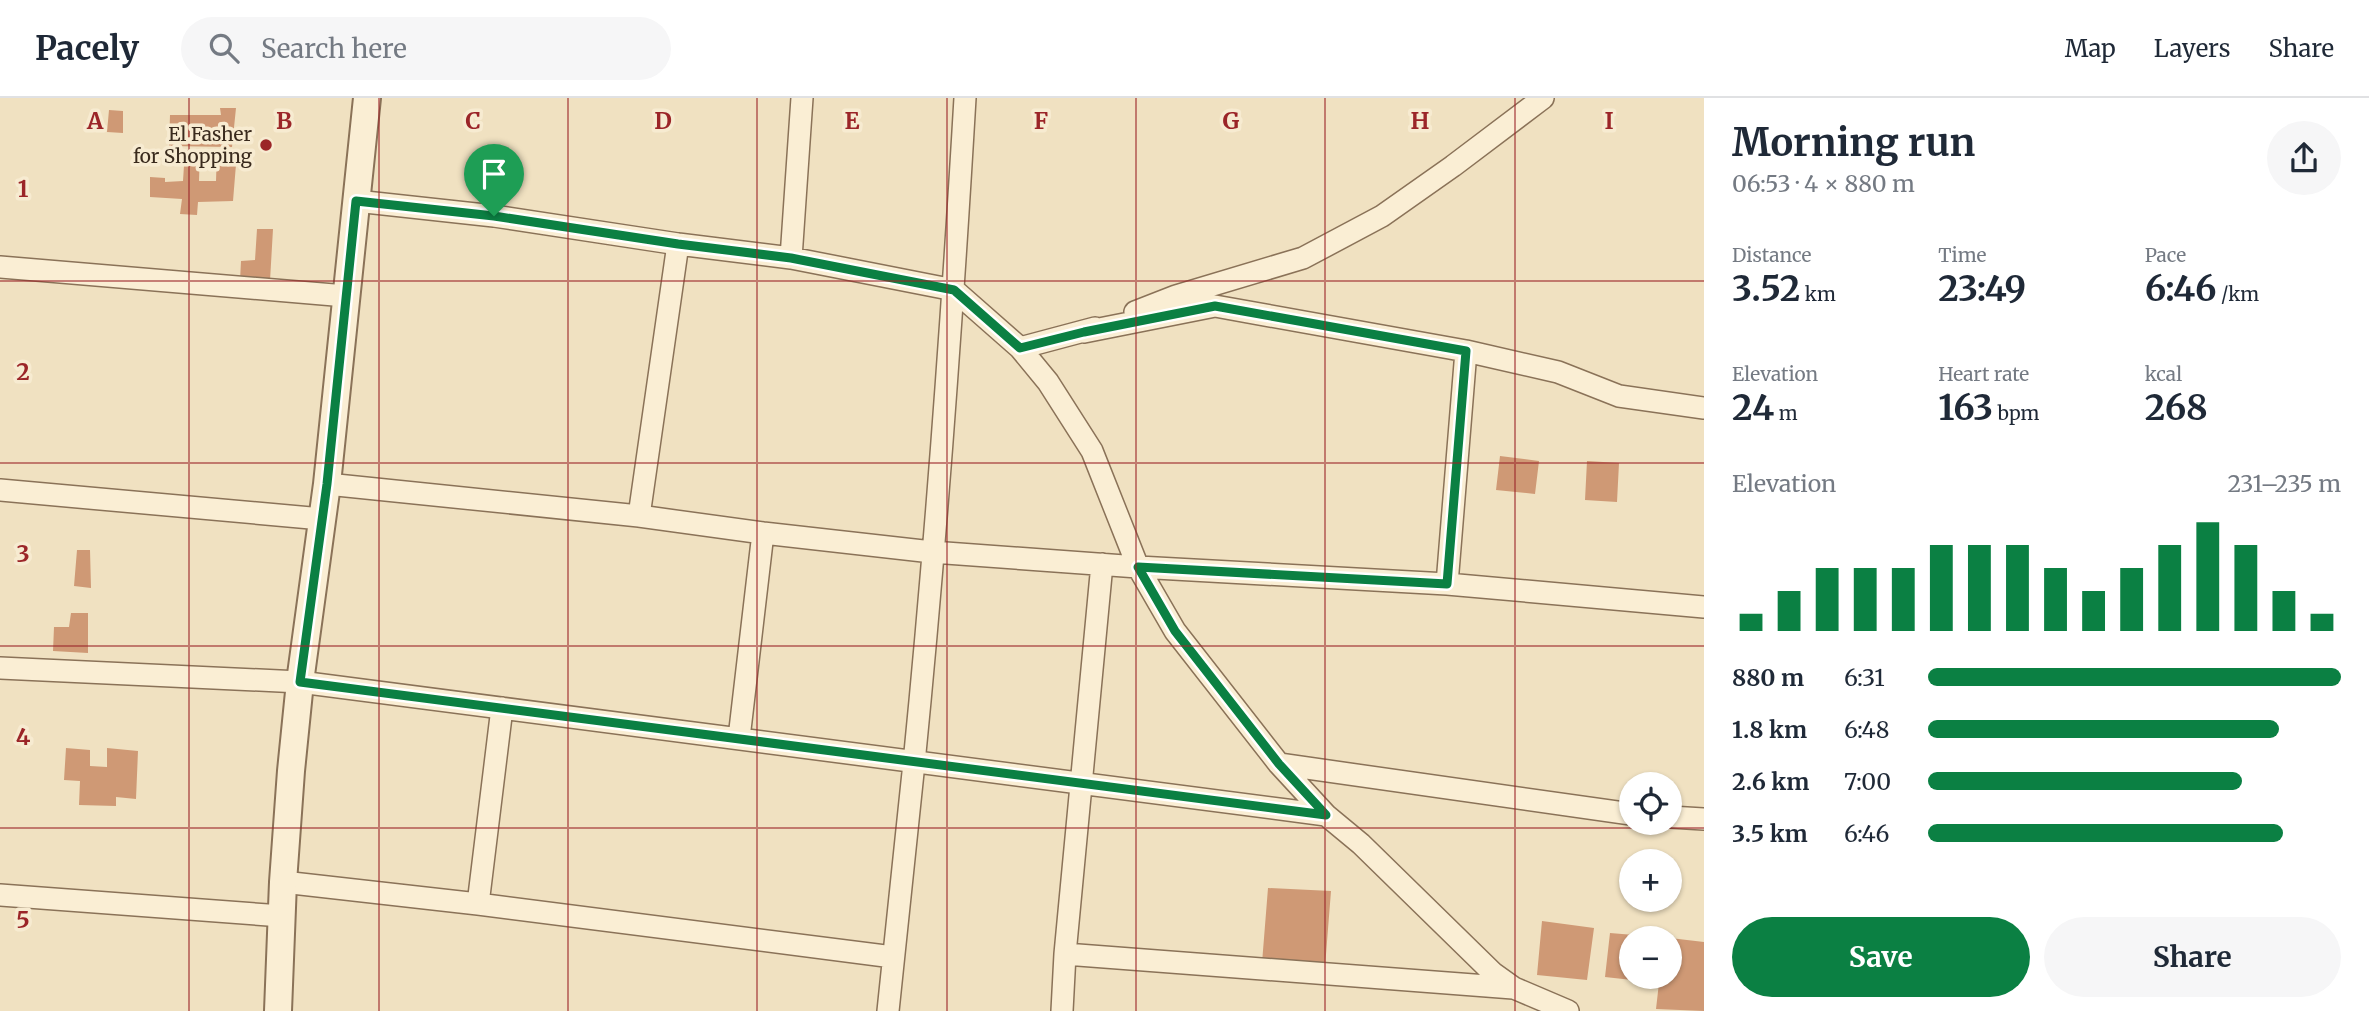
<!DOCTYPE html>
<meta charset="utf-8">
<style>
:root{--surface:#fff;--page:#f6f6f7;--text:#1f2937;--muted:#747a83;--line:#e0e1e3;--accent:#0b8043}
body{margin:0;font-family:Merriweather,serif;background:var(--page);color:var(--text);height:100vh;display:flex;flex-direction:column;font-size:26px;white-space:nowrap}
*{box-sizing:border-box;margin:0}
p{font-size:23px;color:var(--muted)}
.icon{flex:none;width:38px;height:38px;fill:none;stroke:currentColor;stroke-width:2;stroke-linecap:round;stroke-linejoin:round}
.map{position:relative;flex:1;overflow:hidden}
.side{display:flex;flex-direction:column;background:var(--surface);width:665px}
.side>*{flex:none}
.fabs{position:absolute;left:1619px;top:674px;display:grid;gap:14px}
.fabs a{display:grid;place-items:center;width:63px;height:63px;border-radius:50%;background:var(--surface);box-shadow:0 2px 5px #0004;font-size:35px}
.pin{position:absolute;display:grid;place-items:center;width:60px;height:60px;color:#fff;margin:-72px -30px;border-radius:50% 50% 50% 0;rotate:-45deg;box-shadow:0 0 7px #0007}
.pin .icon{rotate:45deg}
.round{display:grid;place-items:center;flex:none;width:74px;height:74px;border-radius:37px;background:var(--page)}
.overview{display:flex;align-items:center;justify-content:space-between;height:119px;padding:0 28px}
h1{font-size:38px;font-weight:700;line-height:52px}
.stats{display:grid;grid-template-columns:repeat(3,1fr);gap:10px;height:119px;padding:7px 28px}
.stats div{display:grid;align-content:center}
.stats b{font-size:35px;font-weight:700}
.stats small{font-size:19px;font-weight:400}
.stats p{font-size:19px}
.chart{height:196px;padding:14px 28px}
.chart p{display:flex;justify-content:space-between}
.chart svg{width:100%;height:126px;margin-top:7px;stroke:var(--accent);stroke-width:6}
.button{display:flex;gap:14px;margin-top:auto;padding:14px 28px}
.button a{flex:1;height:80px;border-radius:42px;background:var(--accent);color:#fff;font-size:28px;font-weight:700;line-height:80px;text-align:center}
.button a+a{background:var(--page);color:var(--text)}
ul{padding:0 28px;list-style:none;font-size:23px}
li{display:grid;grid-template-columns:112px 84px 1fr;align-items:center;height:52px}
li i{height:18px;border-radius:9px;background:var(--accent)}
header{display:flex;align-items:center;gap:42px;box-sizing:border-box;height:98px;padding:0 35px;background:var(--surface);border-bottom:2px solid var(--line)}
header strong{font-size:33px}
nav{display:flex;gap:38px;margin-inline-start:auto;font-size:24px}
.search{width:490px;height:63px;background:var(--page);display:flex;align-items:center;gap:18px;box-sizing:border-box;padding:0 24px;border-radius:38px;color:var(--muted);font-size:26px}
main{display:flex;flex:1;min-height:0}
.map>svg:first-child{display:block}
.building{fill:#cf9975}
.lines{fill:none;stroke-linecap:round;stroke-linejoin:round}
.minor-casing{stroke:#8a7258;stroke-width:24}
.tertiary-casing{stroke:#8a7258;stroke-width:30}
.minor{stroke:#faeed4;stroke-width:21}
.tertiary{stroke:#faeed4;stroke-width:26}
.route-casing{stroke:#fff;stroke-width:14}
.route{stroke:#0b8043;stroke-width:9}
.grid{fill:none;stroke:#9b2528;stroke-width:2;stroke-opacity:0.55}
.poi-dot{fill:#9b2528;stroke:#f7ebd1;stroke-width:2.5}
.labels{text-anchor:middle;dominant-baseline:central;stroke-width:7;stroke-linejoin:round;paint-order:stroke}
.poi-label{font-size:19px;fill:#392a1d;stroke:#f7ebd1;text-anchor:end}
.grid-label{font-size:23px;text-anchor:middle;font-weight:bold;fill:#9b2528;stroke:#f7ebd1;stroke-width:7;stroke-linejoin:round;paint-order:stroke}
</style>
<header>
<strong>Pacely</strong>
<div class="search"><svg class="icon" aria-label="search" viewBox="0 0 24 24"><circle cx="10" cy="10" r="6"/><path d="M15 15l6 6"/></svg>Search here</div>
<nav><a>Map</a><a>Layers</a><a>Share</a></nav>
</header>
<main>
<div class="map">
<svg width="1704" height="913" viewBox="0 0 1704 913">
<rect width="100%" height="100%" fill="#f0e1c1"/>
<!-- building -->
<path class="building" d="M220 10H236L232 49 169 48 170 17H221Z
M109 12 123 13V35L107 34Z
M185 52H200L199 83H216L217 52 237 54 233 103 198 104 197 117 180 116 182 101 150 99V79L165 80V84L183 83Z
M257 131H273L270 183H240L241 163 255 162Z
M1500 358 1539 363 1535 396 1496 392Z
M1587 363 1619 365 1617 404 1585 402Z
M77 452H90L91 490 74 488Z
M71 515H88V555L53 553 54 529H69Z
M66 650 90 652V668L107 669V650L138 653 136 701 116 699V708L79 707 80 683 64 682Z
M1268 790 1331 793 1325 869 1262 865Z
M1542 823 1594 830 1587 882 1537 877Z
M1610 835 1646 838V840H1631V878H1670V840L1704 844V913L1656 911 1659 885 1605 879Z"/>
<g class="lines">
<!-- minor casing -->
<g class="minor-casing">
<path id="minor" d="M356 103 494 118 678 146 791 160 954 192 1020 250 1048 284 1092 353 1138 469 1175 533 1279 666 1326 717 1361 746 1493 875 1514 890 1568 913
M791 160 802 0
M0 169 346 198
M1135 214 1176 198 1303 160 1382 118 1453 68 1543 0
M1084 234 1215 208 1466 253 1558 274 1619 298 1704 310
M1020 250 1095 230
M327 386 639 418 763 435 932 454 1138 469 1447 486 1704 509
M0 392 322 421
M639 418 678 146
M1447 486 1466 253
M0 570 300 584 1326 717
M739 640 763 435
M1279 666 1631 716
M1670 719 1704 721
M283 784 478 806 893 859
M0 797 282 818
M478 806 502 610
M1065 856 1513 890
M888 913C896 830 906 748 914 665 936 444 952 222 965 0
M1062 913 1065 856 1102 466"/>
</g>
<!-- tertiary casing -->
<g class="tertiary-casing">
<path id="tertiary" d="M278 913 283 784 291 673 300 584 327 386 367 0"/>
</g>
<!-- minor -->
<use href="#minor" class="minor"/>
<!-- tertiary -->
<use href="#tertiary" class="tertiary"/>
</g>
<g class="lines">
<!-- route casing -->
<g class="route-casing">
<path id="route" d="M356 103 494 118 678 146 791 160 954 192 1020 250 1084 234 1215 208 1466 253 1447 486 1138 469 1175 533 1279 666 1326 717 300 584 327 386Z"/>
</g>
<!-- route -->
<use href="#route" class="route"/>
</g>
<!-- grid -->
<path class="grid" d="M189 0V913M379 0V913M568 0V913M757 0V913M947 0V913M1136 0V913M1325 0V913M1515 0V913M0 183H1704M0 365H1704M0 548H1704M0 730H1704"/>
<!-- markers -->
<circle class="poi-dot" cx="266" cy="47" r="7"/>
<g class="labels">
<!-- poi labels -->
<g class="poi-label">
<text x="252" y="36">El Fasher<tspan x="252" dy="22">for Shopping</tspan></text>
</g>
</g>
<g class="grid-label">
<text x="95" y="31">A</text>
<text x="284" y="31">B</text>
<text x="473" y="31">C</text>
<text x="663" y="31">D</text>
<text x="852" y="31">E</text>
<text x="1041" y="31">F</text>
<text x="1231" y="31">G</text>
<text x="1420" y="31">H</text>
<text x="1609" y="31">I</text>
<text x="23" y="99">1</text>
<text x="23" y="282">2</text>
<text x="23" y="464">3</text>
<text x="23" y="647">4</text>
<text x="23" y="830">5</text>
</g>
</svg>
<div class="fabs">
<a><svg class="icon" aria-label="locate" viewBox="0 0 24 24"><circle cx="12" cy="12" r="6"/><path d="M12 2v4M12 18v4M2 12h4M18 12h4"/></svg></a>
<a>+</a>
<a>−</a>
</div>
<div class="pin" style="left:494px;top:118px;background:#1e9e55"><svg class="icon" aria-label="arrive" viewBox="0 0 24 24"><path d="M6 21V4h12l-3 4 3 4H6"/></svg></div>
</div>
<section class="side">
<div class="overview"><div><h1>Morning run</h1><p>06:53 · 4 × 880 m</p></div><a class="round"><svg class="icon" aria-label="share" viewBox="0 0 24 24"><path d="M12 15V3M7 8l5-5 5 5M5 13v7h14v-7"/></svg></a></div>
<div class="stats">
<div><p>Distance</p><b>3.52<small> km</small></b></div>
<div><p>Time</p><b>23:49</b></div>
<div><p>Pace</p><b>6:46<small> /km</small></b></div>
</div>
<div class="stats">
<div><p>Elevation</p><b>24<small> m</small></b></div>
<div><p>Heart rate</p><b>163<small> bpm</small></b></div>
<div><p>kcal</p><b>268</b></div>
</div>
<div class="chart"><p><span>Elevation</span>231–235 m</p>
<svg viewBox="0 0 160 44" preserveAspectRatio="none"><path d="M5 44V38M15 44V30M25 44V22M35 44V22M45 44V22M55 44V14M65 44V14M75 44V14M85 44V22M95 44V30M105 44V22M115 44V14M125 44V6M135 44V14M145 44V30M155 44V38"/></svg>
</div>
<ul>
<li><b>880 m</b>6:31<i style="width:100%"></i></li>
<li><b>1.8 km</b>6:48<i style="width:85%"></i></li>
<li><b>2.6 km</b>7:00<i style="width:76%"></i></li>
<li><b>3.5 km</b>6:46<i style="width:86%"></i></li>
</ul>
<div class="button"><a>Save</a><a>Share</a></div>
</section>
</main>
